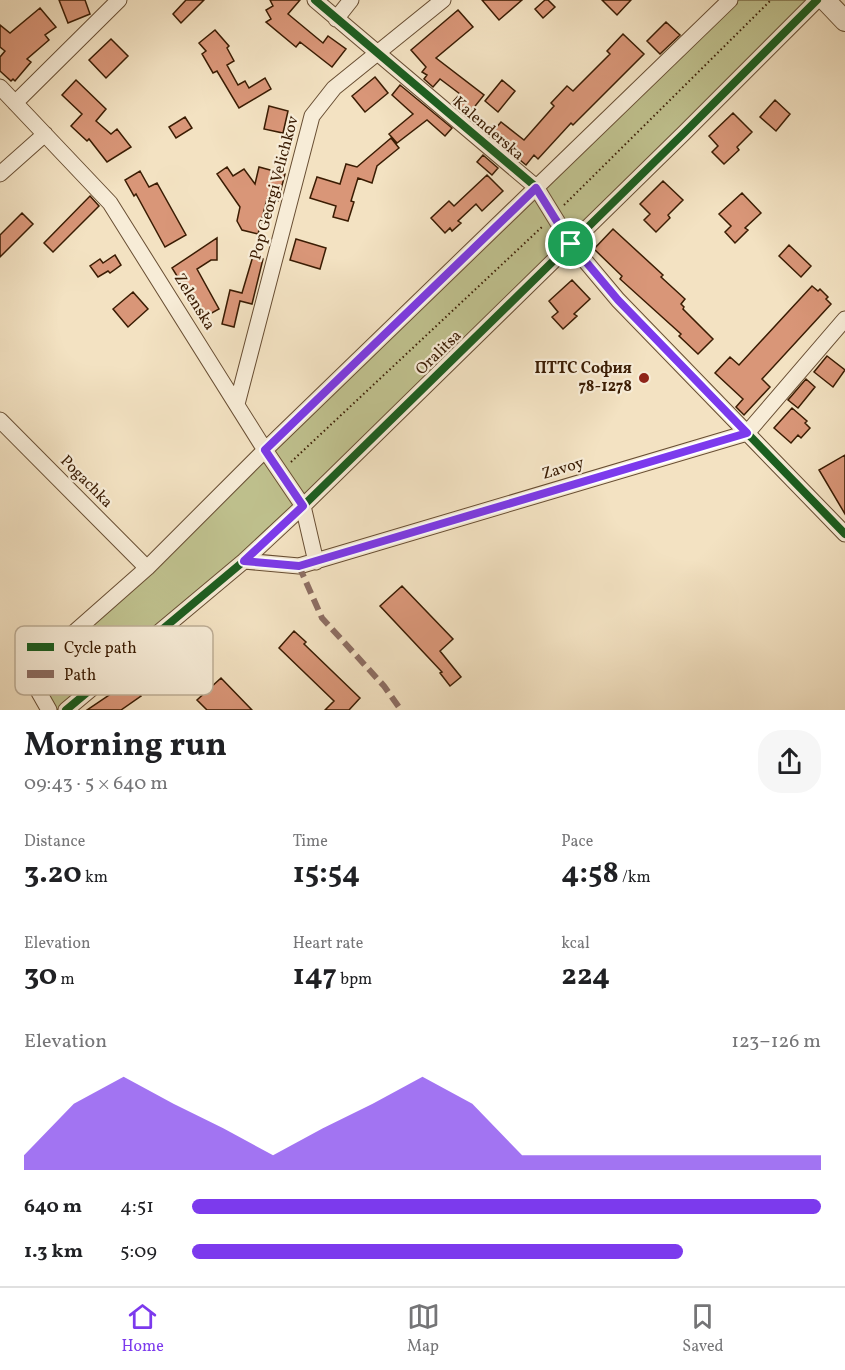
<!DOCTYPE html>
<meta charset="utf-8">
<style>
:root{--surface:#fff;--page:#f6f6f6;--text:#202124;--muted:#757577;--line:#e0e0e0;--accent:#7c3aed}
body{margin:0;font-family:Vollkorn,serif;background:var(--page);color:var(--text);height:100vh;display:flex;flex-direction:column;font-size:22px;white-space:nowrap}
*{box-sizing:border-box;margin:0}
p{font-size:20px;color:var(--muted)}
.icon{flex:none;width:33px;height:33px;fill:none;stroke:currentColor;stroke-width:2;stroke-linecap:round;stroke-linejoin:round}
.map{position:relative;height:710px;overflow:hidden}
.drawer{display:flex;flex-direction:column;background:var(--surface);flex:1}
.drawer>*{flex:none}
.pin{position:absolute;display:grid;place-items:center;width:51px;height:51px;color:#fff;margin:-26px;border:3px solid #fff;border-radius:50%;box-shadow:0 2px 6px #0007}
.round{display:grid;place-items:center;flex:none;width:63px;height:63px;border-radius:24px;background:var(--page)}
.summary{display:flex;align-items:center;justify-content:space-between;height:102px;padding:0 24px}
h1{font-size:33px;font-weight:700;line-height:45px}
.metrics{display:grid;grid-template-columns:repeat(3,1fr);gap:9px;height:102px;padding:6px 24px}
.metrics div{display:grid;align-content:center}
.metrics b{font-size:30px;font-weight:700}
.metrics small{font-size:16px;font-weight:400}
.metrics p{font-size:16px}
.chart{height:168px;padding:12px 24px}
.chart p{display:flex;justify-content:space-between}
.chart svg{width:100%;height:108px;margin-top:6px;fill:var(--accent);opacity:.7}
ul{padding:0 24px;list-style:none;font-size:20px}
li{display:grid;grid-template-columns:96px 72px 1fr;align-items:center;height:45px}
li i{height:15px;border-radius:8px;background:var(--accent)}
.menu{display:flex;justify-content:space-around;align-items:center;height:84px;border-top:2px solid var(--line);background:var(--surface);font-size:16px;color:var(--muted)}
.menu a{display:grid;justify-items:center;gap:3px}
.menu .selected{color:var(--accent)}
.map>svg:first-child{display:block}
.green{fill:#c0c28f;stroke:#7d6f49;stroke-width:1.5}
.building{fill:#d99678;stroke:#3a1c03;stroke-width:1.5}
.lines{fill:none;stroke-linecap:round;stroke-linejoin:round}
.minor-casing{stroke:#684e33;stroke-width:17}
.tertiary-casing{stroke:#684e33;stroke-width:22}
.path{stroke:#3a1c03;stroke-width:2;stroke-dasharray:1.5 3;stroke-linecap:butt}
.minor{stroke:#f7ecd7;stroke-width:15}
.tertiary{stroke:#f7ecd7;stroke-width:20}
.quiet{stroke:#8d6e63;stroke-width:6;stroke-dasharray:12 6;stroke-linecap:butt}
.cycleway-casing{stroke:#f7ecd7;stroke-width:11}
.cycleway{stroke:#1b5e20;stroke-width:8}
.route-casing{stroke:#fff;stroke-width:12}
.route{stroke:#7c3aed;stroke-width:8}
.poi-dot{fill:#8f2418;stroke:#f7ecd7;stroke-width:2}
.labels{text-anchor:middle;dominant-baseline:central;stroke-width:4.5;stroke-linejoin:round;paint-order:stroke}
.street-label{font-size:16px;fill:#3a1c03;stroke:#f7ecd7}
.poi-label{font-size:16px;font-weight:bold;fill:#3a1c03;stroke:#f7ecd7;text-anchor:end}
.key{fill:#f7ecd7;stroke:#beae97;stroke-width:1.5}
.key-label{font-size:16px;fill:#3a1c03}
</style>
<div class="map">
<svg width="845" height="710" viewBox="0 0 845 710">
<rect width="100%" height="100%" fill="#f3e2c2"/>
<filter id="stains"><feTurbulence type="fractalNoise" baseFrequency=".00333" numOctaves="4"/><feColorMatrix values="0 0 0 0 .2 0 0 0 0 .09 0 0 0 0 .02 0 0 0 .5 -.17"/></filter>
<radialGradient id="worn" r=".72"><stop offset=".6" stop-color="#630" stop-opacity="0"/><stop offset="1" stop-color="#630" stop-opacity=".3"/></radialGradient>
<!-- green -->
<path class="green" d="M730 0H817L303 506 66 710H49L28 673Z"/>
<!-- building -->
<path class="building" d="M59 0H85L90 14 68 23Z
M186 0H204L181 23 173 14Z
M270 0H300L288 14 323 43 328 36 346 49 332 67 300 42 296 47 266 22 271 19 266 10 273 6Z
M482 0H522L499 20Z
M545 0H548L555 7 543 18 535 9Z
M602 0H631L617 15Z
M40 8 56 27 45 35 49 40 27 59 31 62 15 81 13 79 11 81 0 71V57L5 51 0 47V25L10 33Z
M458 10 473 27 436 58 484 95 468 115 452 103 460 94 440 79 433 87 424 79 427 75 422 72 426 67 411 50Z
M666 22 680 35 660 54 647 41Z
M215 30 229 46 227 48 234 61 227 65 238 85 245 81 249 88 265 78 271 89 239 108 217 71 213 73 202 54 206 51 199 43Z
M623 34 644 54 573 125 571 123 538 159 534 155 526 165 490 135 501 122 524 140 554 106 551 103 567 86 573 91 610 54 607 51Z
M111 39 128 56 106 78 89 60Z
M375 77 388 93 365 112 352 96Z
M76 80 106 109 96 121 111 134 117 129 131 147 107 162 89 139 87 141 71 126 82 114 62 95Z
M502 80 515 91 498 112 485 101Z
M400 85 452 128 445 136 427 120 397 143 389 134 413 114 392 95Z
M775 100 790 114 776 131 760 117Z
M269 106 288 111 283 133 264 129Z
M733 113 752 132 737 147 739 150 724 164 712 152 718 146 709 136Z
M185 117 192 128 176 138 169 127Z
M391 138 399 148 377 166 372 183 358 178 351 201 354 202 348 221 333 217 336 206 310 198 317 177 340 184 346 164 357 167Z
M483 155 498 168 492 175 477 162Z
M227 167 233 176 244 169 255 184 259 167 285 174 278 201 267 199 258 234 242 230 237 221 240 207 217 174Z
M140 171 149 187 157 183 186 235 165 247 136 194 134 196 125 180Z
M487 175 503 191 482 211 476 204 458 221 461 223 452 231 450 228 445 233 431 218 449 201 454 206Z
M663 181 683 200 668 215 670 218 656 232 644 220 650 214 640 204Z
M742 193 761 213 745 228 748 230 735 243 725 232 731 226 719 214Z
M90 196 99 206 53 252 44 243Z
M22 213 33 224 0 257V235Z
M613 229 663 275 661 277 685 299 681 304 684 307 683 309 713 339 698 354 679 336 681 334 620 279 622 276 594 249Z
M217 238V260H211L197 269 219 309 201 319 192 304 194 303 172 268Z
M296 239 326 248 320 269 290 260Z
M789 245 811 266 801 277 779 256Z
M115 255 121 265 110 273 108 271 98 277 90 266 100 259 103 263Z
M253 256 263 259 252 304 240 301 234 327 222 324 230 290 242 293Z
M572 280 590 299 574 314 577 316 563 329 552 317 558 312 549 301Z
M812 286 818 291 820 289 828 297 826 299 831 304 762 379 770 387 744 415 736 407 743 399 715 373 730 357 739 365Z
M133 292 148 309 128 327 113 309Z
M827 356 845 370 833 387 814 372Z
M806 379 815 387 798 408 788 400Z
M792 408 807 421 805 423 810 428 801 438 798 435 791 443 774 428Z
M845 455V514L819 470Z
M402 586 453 639 440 651 461 677 450 686 440 673 442 672 380 606Z
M294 631 306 642 304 644 360 698 349 710H325L334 701 279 648Z
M221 678 252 710H207L197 700Z
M130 681 141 696 121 710H87Z"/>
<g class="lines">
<!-- minor casing -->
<g class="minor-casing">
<path id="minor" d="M315 0 536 187 571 244 618 300 845 534
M336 19 351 0
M0 87 110 203 265 450 303 506 316 562
M15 103 119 0
M0 174 45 134
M237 404 312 116 334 88 443 0
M0 420 147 568
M244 561 299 566 747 433 845 319
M49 710 28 673 147 568 265 450 730 0
M66 710 244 561 303 506 684 133 817 0"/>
</g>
<!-- tertiary casing -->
<g class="tertiary-casing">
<path id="tertiary" d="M825 0 845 21"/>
</g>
<!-- path -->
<path class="path" d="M564 205 771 0
M291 462 543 226"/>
<!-- minor -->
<use href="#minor" class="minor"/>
<!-- tertiary -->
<use href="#tertiary" class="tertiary"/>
<!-- quiet -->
<path class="quiet" d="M299 566 322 618 384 686 401 710"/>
<!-- cycleway casing -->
<g class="cycleway-casing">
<path id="cycleway" d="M315 0 536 187 571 244 618 300 845 534
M66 710 244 561 303 506 684 133 817 0"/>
</g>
<!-- cycleway -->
<use href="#cycleway" class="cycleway"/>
</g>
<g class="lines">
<!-- route casing -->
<g class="route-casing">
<path id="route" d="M536 188 571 244 618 300 747 433 299 566 244 561 303 506 265 450Z"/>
</g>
<!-- route -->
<use href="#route" class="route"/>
</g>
<!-- markers -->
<circle class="poi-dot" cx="644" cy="378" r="6"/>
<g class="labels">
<!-- street labels -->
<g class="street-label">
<text transform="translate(488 129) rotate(41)">Kalenderska</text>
<text transform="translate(275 188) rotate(-75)">Pop Georgi Velichkov</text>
<text transform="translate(194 302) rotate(58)">Zelenska</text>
<text transform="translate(439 353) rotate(-44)">Oralitsa</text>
<text transform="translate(563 469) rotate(-17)">Zavoy</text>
<text transform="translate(86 482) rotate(45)">Pogachka</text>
</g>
<!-- poi labels -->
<g class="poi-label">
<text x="632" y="369">ПТТС София<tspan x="632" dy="18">78-1278</tspan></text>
</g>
</g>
<!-- legend -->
<rect x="15" y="626" width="198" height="69" rx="9" class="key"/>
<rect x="27" y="643" width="27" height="8" fill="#1b5e20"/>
<rect x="27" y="670" width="27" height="8" fill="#8d6e63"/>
<g class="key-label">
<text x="64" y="653">Cycle path</text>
<text x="64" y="680">Path</text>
</g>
<rect width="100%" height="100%" filter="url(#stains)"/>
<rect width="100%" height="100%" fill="url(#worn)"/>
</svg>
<div class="pin" style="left:571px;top:244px;background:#1e9e55"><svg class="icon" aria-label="arrive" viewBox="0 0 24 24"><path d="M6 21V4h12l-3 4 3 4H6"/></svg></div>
</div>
<section class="drawer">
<div class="summary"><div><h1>Morning run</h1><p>09:43 · 5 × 640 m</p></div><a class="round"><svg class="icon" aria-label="share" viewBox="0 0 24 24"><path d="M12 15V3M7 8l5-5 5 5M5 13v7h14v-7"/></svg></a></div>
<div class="metrics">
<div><p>Distance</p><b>3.20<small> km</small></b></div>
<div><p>Time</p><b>15:54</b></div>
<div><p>Pace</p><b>4:58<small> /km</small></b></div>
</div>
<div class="metrics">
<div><p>Elevation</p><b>30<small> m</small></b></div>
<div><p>Heart rate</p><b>147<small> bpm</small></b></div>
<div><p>kcal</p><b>224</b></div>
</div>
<div class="chart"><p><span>Elevation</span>123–126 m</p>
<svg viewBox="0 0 160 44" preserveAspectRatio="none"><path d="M0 44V38L10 17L20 6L30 17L40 27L50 38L60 27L70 17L80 6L90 17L100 38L110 38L120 38L130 38L140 38L150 38L160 38V44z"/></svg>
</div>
<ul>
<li><b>640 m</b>4:51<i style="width:100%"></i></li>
<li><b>1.3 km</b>5:09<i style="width:78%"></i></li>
</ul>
</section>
<nav class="menu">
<a class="selected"><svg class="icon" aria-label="home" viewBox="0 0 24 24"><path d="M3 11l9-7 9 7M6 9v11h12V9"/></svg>Home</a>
<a><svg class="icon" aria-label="map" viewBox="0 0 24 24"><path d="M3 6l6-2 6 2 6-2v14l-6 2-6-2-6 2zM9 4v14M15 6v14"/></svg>Map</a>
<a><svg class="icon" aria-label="saved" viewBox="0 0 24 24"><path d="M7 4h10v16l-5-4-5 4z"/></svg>Saved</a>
</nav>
